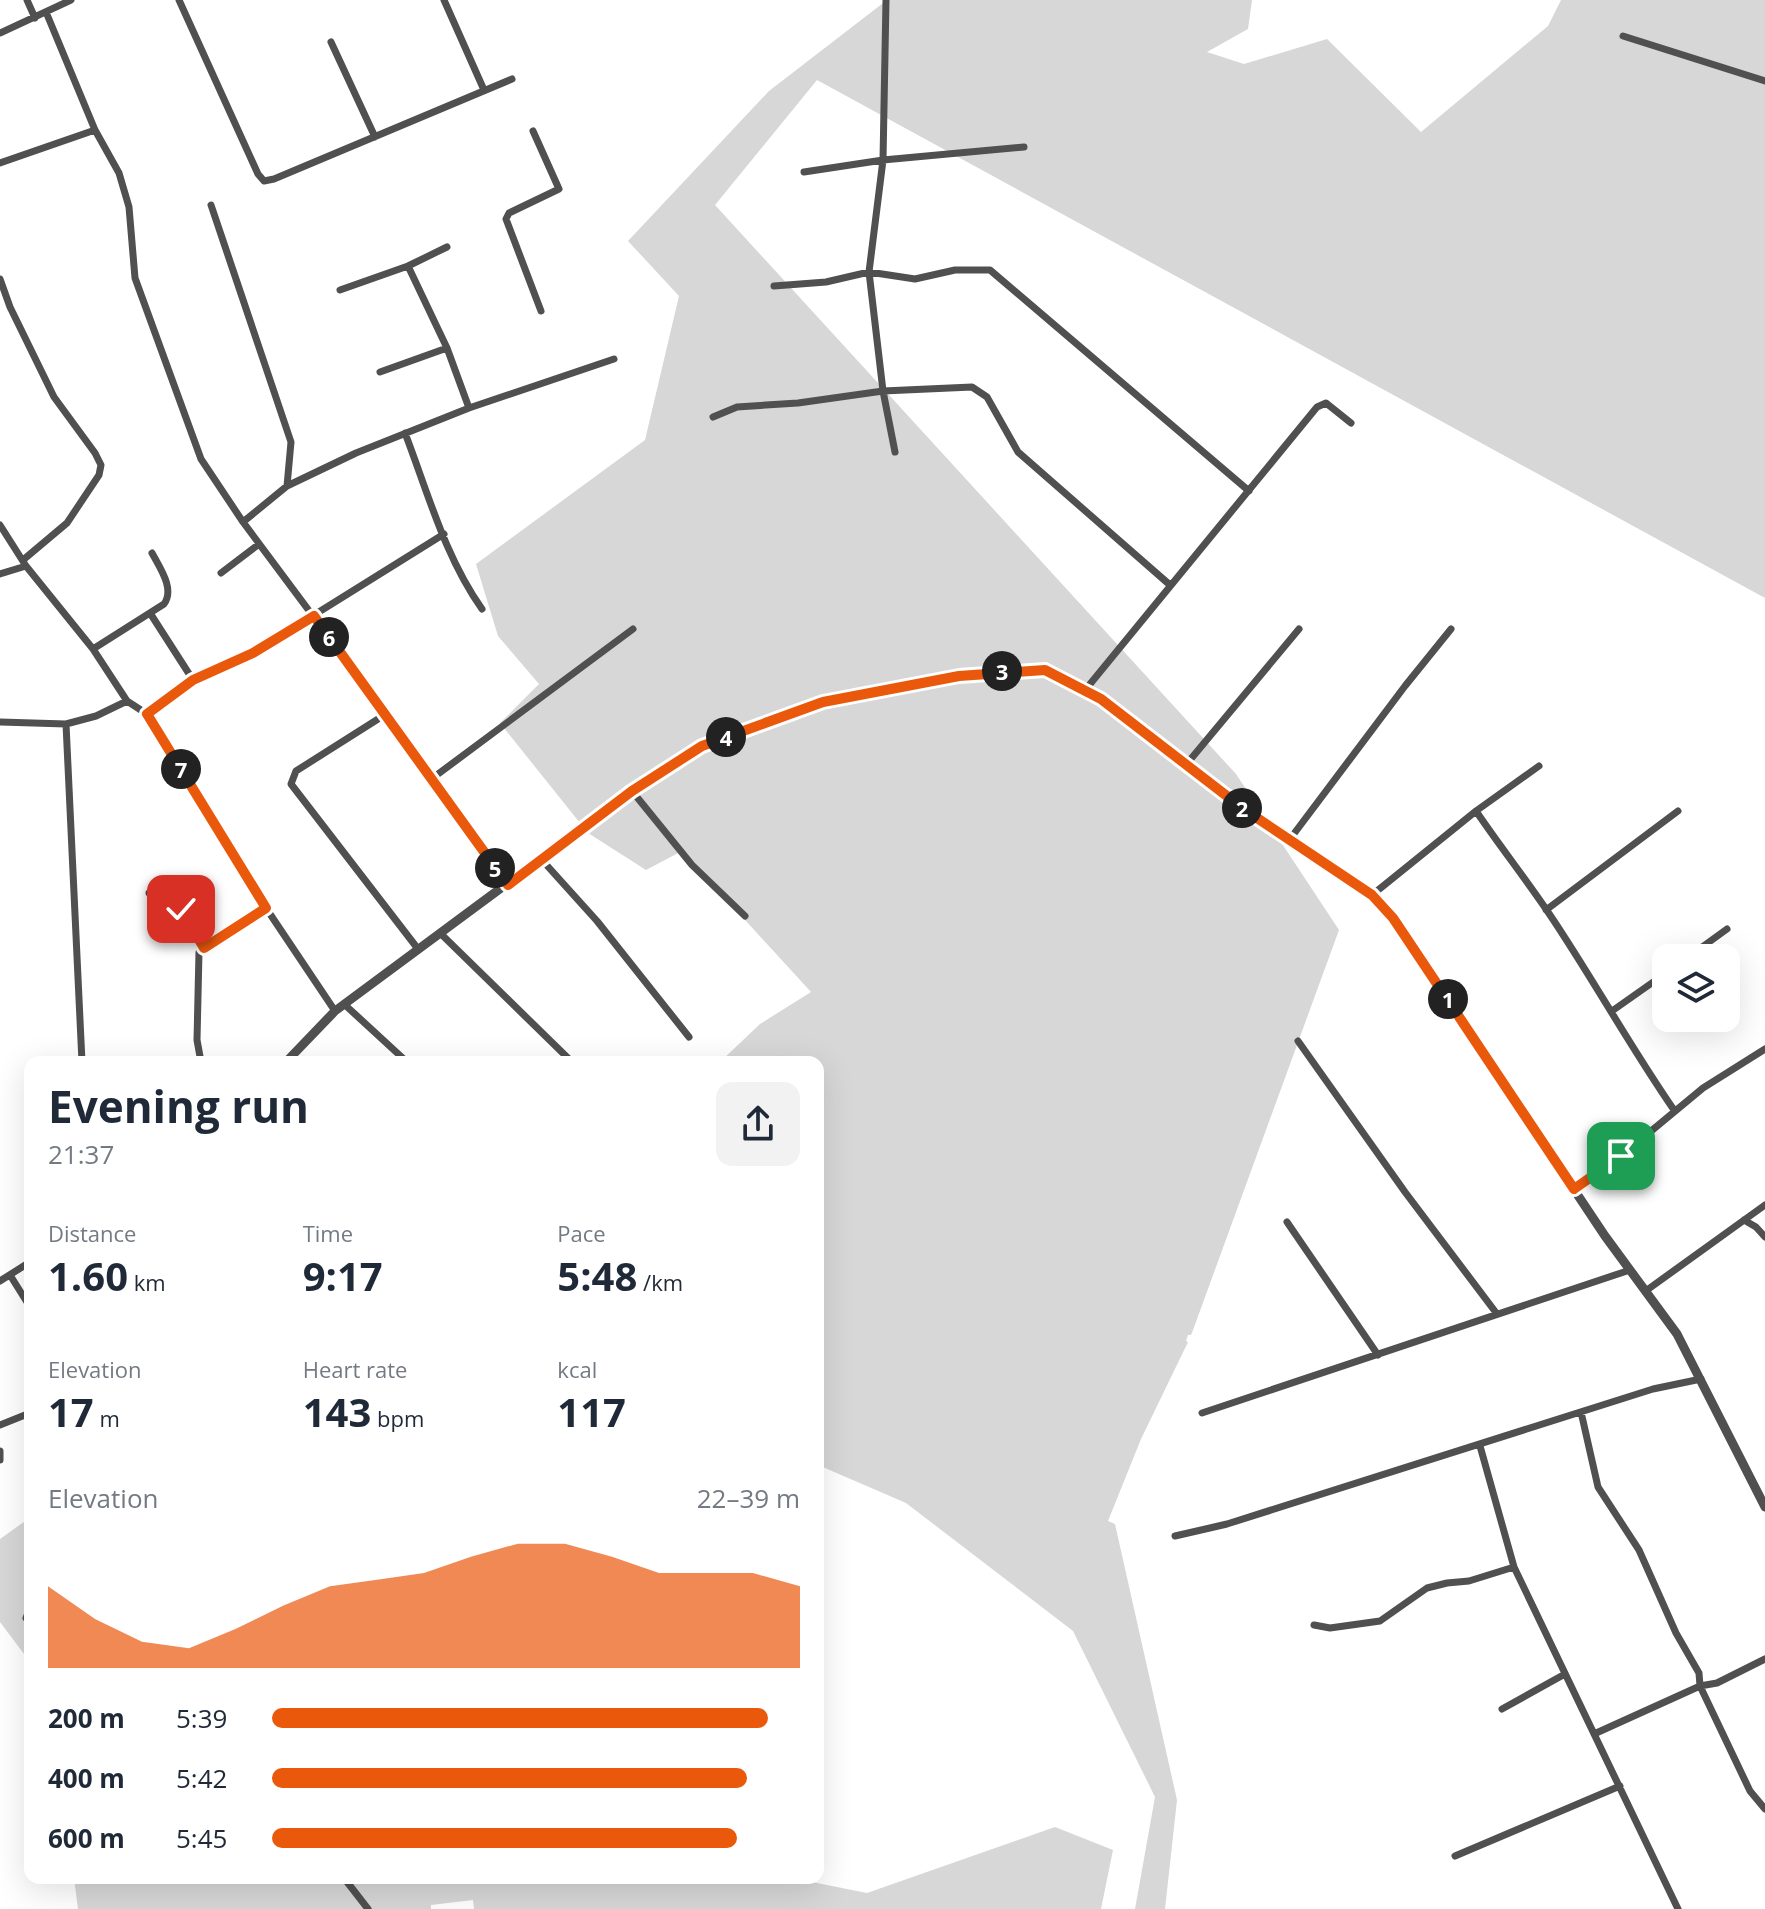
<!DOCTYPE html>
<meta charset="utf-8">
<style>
:root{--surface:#fff;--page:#f2f2f3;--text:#1f2937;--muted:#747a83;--accent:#ea580c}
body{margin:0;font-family:"Open Sans",sans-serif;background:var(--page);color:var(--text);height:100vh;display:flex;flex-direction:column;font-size:30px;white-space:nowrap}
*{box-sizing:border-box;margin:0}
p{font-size:26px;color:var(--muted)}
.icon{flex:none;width:44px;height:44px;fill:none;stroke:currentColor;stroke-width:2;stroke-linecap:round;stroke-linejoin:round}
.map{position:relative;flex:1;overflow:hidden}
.panel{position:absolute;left:24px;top:1056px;width:800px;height:828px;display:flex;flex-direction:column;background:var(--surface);border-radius:16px;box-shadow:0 8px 32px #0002}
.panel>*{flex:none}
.controls{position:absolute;left:1652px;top:944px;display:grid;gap:16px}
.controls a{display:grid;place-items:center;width:88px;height:88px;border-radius:16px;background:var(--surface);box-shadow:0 8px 32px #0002;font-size:40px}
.pin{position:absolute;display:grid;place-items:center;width:68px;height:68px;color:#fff;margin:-34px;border-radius:16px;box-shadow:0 4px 12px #0006}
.km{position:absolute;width:40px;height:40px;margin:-20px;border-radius:50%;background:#222;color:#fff;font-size:22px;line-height:40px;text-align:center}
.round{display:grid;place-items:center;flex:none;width:84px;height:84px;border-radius:16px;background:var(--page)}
.headline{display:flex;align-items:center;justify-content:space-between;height:136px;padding:0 24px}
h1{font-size:44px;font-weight:700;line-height:60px}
.metrics{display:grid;grid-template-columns:repeat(3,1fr);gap:12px;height:136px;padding:8px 24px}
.metrics div{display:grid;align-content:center}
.metrics b{font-size:40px;font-weight:700}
.metrics small{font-size:22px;font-weight:400}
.metrics p{font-size:22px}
.chart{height:224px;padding:16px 24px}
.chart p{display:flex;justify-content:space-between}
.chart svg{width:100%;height:144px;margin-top:8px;fill:var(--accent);opacity:.7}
ul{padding:0 24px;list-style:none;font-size:26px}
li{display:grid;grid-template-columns:128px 96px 1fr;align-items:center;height:60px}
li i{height:20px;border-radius:10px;background:var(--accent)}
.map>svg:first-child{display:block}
.green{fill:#d7d7d7}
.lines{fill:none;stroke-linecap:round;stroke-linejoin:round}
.minor{stroke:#505050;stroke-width:7}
.tertiary{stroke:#505050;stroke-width:9}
.route-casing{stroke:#fff;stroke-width:16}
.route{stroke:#ea580c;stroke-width:10}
</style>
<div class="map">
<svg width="1765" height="1909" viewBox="0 0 1765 1909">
<rect width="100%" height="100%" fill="#fff"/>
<!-- green -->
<path class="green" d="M887 0H1252L1248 29 1207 52 1244 64 1327 39 1421 132 1548 26 1561 0H1765V598L817 80 715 205 1236 774 1339 930 1193 1330 1191 1335H1188L1186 1341 1188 1342 1141 1439 1108 1521 1115 1524 1177 1800 1165 1909H1135L1155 1797 1073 1631 906 1503 818 1465V1062H720L760 1024 811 992 682 851 646 870 588 833 500 723 539 684 498 636 476 564 645 440 679 296 628 241 769 91Z
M28 1519 30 1521V1662L0 1622V1539Z
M1055 1827 1113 1850 1101 1909H474L473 1900 431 1905V1909H78L74 1878H792L867 1893Z"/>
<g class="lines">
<!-- minor -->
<path class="minor" d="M27 0 35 18
M179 0 258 174 264 181 274 179 512 79
M444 0 484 90
M886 0 883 160 869 272 883 391 895 452
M46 12 95 130 119 173 129 207 135 278 201 459 243 522 386 714 430 780 508 885
M0 33 71 0
M1623 36 1765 81
M331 42 375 137
M533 131 559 189 509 213 506 219 541 311
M0 163 95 130
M804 172 883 160 1024 147
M211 205 291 442 287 486
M408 266 447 348 469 408
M0 279 10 307 54 397 95 453 101 465 99 475 67 523 23 560
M774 286 826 282 869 272 915 279 955 270H990L1249 491
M340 290 408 266 447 247
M380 372 447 348
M713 417 737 407 798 403 883 391 972 387 987 397 1018 452 1170 585
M405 433C428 493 445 557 482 609
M243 522 287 486 356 453 469 408 614 359
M0 525 26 566 93 649 127 701 147 714 266 908 335 1011
M221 573 259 544
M0 574 26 566
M150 613 193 680
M93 649 164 604C175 589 160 568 152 553
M1086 689 1317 407 1326 403 1351 423
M147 714 193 680 253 653 444 534
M386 714 296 771 291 784 418 949
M0 722 66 724 96 716 127 701
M66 724 82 1062
M1185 766 1299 629
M430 780 633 629
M632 791 692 865 745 916
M1476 811C1499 845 1525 878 1548 912 1592 977 1629 1045 1674 1110
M1290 839 1405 686 1451 629
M542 860 597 921 689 1037
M149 893C180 892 191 925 204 948
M1372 895 1476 811 1539 766
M1546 910 1678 811
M440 933 572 1062
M1687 958 1727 929
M344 1004 407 1062
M1612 1011 1666 973
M1298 1041 1405 1192 1497 1314
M201 1062 197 1040 199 952 266 908
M1574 1189 1621 1156 1703 1088 1765 1049
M1744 1220 1756 1227 1765 1237
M1287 1222 1378 1355
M10 1275 30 1307
M0 1281 30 1262
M1647 1290 1765 1205
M1581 1412 1598 1487 1639 1550 1676 1633 1699 1673 1700 1686 1750 1791 1765 1809
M1202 1413 1630 1270
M0 1425 30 1413
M1480 1446 1514 1567 1678 1909
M0 1451V1460
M1175 1536 1227 1524 1653 1389 1701 1379
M26 1618 30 1608
M1314 1625 1330 1628 1380 1621 1427 1588 1447 1583 1469 1581 1514 1567
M1502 1709 1565 1674
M1594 1734 1700 1686 1717 1683 1765 1659
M1455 1856 1620 1786
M344 1878 368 1909"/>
<!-- tertiary -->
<path class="tertiary" d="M286 1062 335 1011 632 791 702 746 823 702 959 676 1045 670 1086 689 1245 810 1372 895 1393 918 1605 1236 1677 1334 1765 1507"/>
</g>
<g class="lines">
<!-- route casing -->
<g class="route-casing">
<path id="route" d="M181 909 204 948 266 908 147 714 193 680 253 653 314 616 508 885 632 791 702 746 823 702 959 676 1045 670 1101 699 1245 810 1372 895 1393 918 1574 1189 1621 1156"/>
</g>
<!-- route -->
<use href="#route" class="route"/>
</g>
</svg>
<div class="controls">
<a><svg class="icon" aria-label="layers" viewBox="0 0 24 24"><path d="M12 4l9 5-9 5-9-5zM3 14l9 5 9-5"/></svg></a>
</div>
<div class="pin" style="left:1621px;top:1156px;background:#1e9e55"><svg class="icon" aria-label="arrive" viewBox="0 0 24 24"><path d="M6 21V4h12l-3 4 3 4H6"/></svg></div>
<div class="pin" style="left:181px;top:909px;background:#d93025"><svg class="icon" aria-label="check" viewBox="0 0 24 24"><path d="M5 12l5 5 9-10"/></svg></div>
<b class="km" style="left:1448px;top:999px">1</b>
<b class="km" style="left:1242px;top:808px">2</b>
<b class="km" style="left:1002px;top:671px">3</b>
<b class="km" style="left:726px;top:737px">4</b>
<b class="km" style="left:495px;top:868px">5</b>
<b class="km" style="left:329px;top:637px">6</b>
<b class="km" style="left:181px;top:769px">7</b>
<section class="panel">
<div class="headline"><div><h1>Evening run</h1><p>21:37</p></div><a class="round"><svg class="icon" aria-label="share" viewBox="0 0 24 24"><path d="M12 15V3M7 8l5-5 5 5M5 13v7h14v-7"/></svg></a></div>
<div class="metrics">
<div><p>Distance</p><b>1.60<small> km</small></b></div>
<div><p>Time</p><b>9:17</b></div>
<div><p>Pace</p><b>5:48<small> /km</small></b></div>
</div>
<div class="metrics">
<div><p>Elevation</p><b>17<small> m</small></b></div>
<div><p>Heart rate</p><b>143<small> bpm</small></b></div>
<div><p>kcal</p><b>117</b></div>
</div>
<div class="chart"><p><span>Elevation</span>22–39 m</p>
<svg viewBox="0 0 160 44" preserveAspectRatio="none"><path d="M0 44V19L10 29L20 36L30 38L40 32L50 25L60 19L70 17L80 15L90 10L100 6L110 6L120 10L130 15L140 15L150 15L160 19V44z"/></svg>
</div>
<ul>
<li><b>200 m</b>5:39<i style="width:94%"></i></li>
<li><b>400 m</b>5:42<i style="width:90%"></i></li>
<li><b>600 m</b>5:45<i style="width:88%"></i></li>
</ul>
</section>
</div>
